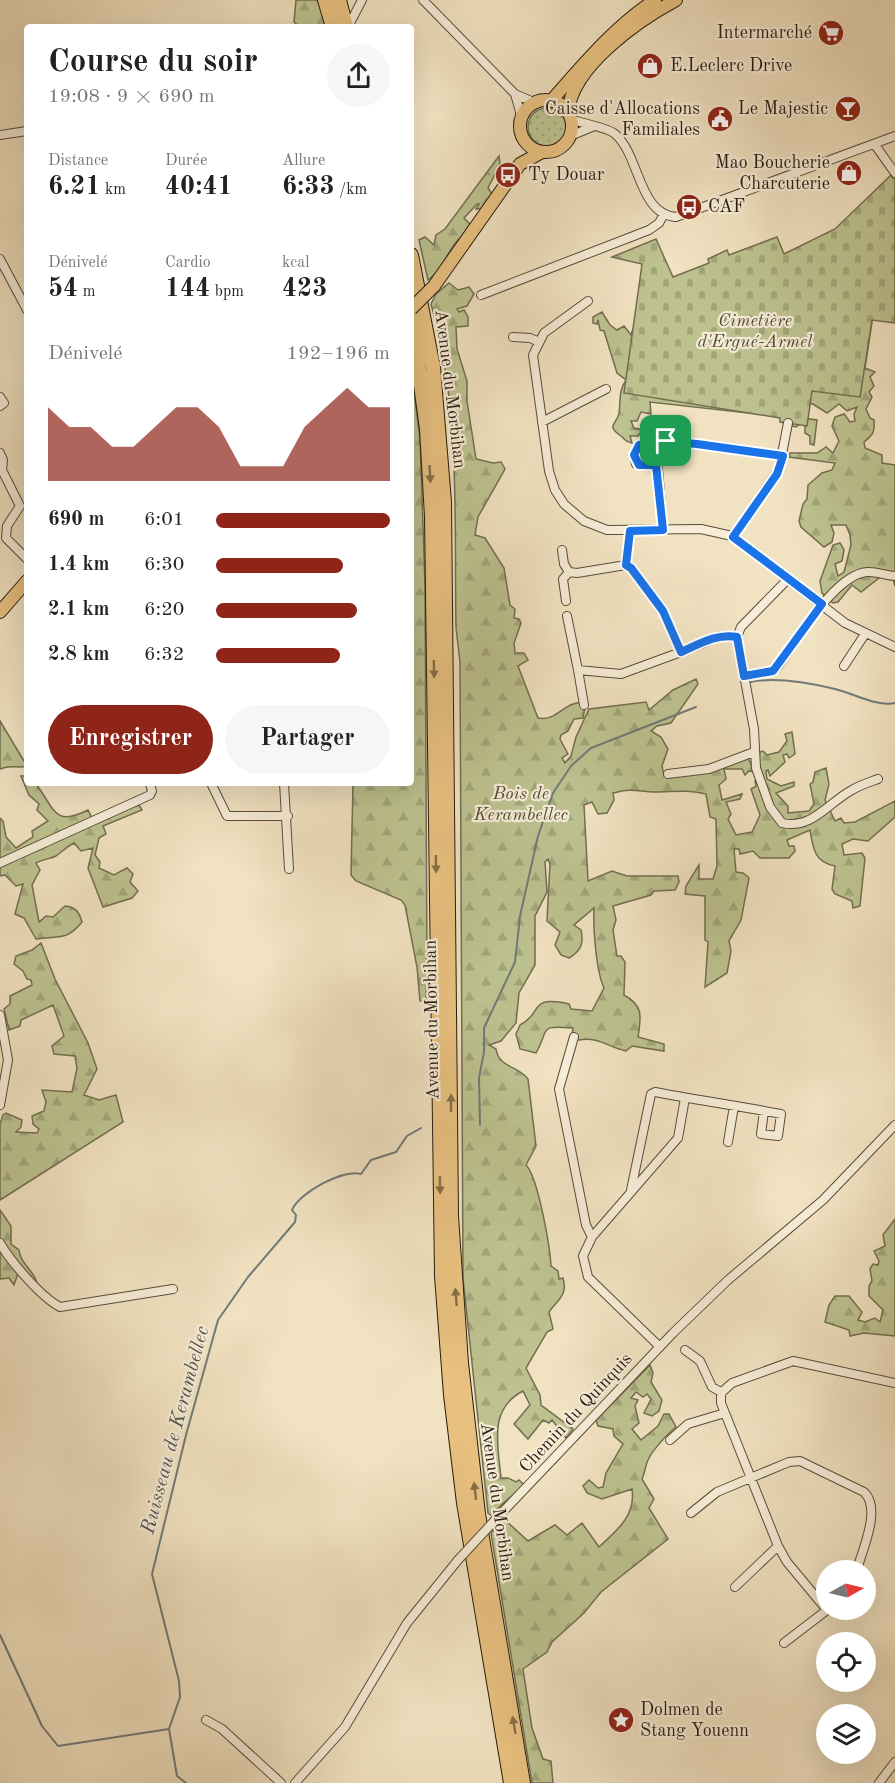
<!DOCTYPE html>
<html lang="fr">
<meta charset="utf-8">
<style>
:root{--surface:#fff;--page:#f6f6f6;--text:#222;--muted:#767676;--accent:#8f2418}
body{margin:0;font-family:"Old Standard TT",serif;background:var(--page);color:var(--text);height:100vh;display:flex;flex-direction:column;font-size:22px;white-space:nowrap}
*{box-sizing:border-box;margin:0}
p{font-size:20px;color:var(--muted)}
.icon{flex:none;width:33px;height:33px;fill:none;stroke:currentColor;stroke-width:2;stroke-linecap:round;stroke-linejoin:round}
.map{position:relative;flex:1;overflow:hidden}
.drawer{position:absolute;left:24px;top:24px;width:390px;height:762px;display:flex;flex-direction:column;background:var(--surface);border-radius:6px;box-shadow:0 6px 24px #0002}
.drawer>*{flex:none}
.needle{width:39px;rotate:82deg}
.tools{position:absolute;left:816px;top:1560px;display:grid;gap:12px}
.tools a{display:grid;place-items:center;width:60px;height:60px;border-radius:50%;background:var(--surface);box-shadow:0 6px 24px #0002;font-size:30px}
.pin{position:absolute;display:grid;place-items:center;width:51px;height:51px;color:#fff;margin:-26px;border-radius:12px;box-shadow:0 3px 9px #0006}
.round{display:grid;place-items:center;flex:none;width:63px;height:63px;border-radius:32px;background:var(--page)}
.summary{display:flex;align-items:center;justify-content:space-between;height:102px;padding:0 24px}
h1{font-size:33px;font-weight:700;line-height:45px}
.figures{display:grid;grid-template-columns:repeat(3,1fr);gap:9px;height:102px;padding:6px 24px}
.figures div{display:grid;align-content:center}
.figures b{font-size:26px;font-weight:700}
.figures small{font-size:16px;font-weight:400}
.figures p{font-size:16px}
.chart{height:168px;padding:12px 24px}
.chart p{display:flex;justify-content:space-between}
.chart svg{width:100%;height:108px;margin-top:6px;fill:var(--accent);opacity:.7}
.primary-button{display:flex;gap:12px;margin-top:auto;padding:12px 24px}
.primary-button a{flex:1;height:69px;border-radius:36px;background:var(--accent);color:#fff;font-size:24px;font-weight:700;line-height:69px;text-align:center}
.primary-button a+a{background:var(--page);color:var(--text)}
ul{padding:0 24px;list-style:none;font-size:20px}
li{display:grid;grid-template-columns:96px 72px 1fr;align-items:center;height:45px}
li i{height:15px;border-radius:8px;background:var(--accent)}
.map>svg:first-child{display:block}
.grass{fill:url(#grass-dots);stroke:#726e4f;stroke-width:1.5}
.forest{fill:url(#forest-firs);stroke:#726e4f;stroke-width:1.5}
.cemetery{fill:url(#cemetery-stones);stroke:#726e4f;stroke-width:1.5}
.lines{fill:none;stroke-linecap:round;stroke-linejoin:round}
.stream{stroke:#707a78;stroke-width:2}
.street-casing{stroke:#594c3b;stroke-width:10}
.primary-casing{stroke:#261a0e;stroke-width:14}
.highway-casing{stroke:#261a0e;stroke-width:16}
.street{stroke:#f6ecd7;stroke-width:8}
.primary{stroke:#e8c180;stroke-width:12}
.highway{stroke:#e8c180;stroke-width:14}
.street-bridge-casing{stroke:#594c3b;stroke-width:10;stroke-linecap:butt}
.primary-bridge-casing{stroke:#261a0e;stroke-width:14;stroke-linecap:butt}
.street-bridge{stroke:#f6ecd7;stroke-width:8}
.primary-bridge{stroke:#e8c180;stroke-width:12}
.oneway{fill:#876e47}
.route-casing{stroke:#fff;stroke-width:12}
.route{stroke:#1a73e8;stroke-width:8}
.labels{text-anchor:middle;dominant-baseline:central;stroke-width:4.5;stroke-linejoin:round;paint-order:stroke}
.poi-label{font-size:18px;fill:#261a0e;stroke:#f6ecd7;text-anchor:end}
.park-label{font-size:18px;font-style:italic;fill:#534c35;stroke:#f6ecd7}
.street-label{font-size:18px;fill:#261a0e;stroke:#f6ecd7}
.water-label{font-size:20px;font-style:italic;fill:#51524c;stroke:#f6ecd7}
</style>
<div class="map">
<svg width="895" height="1783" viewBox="0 0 895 1783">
<defs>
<pattern id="grass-dots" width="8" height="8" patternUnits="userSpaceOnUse" patternTransform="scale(1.5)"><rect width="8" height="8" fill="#bdc290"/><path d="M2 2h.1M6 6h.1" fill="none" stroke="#a2a67b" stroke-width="1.8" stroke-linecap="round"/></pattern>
<pattern id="forest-firs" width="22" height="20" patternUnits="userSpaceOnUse" patternTransform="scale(1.5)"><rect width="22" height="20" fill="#bdc290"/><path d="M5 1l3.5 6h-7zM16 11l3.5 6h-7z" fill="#a2a67b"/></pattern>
<pattern id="cemetery-stones" width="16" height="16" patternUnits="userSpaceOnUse" patternTransform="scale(1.5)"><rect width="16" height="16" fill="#bdc290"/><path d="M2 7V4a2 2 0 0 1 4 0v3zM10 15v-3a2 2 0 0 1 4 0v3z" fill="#a2a67b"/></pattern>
</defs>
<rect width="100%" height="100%" fill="#f1e2c1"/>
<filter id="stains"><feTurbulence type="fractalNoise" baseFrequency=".00333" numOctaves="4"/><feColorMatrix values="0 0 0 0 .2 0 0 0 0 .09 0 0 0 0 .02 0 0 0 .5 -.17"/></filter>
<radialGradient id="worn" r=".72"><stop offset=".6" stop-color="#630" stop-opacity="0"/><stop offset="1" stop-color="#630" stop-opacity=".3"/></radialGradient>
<!-- grass -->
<path class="grass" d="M528 127a19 19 0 1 1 38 0a19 19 0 1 1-38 0Z"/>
<!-- forest -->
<path class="forest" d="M296 0H319L327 27H300L294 22Z
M499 156 500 164 488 188 492 194 484 208 476 209 479 204H477L464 218 471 225C465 235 457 239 452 248 444 260 440 272 428 280L419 240 425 237 434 245 436 235 445 229Z
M649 279 872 322 865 368 875 372 870 377 874 386 869 392 872 397 866 409 870 418 874 420C875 432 873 435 864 442L865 448 882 455V463L895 465V586L892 575H883L861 592 852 585 838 602 833 603 822 593 820 581 833 545 840 543 844 550 842 561 835 564 838 576 844 572 851 545 850 535 846 525H831L834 533 832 542 824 547 801 527 799 521 803 504 807 499 808 485 822 473 832 470 835 463 789 457 790 453H817L826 447 833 453 839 441 832 426 835 417 844 414 850 422 855 421 854 414 857 407 847 411 839 404 827 413 813 404 805 403 802 418 817 420 814 445 810 444V436L805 433V425L802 423 796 427 792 426V421L783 417 650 402 651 414 641 412 637 421H631L634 428 643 430 638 436H630L632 443C625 442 626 440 621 436 605 425 617 425 619 413 621 400 618 392 626 380L617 373 604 331 600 330 598 320 597 324 593 323V317L602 312 610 325 617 330 624 326 631 335Z
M449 283 458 290 469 287 474 294 467 306 457 309 459 312 464 310 468 317V326L456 327 457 349 467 381V401L476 459 493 463 501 462 505 469 478 517 475 535 485 538 504 568 510 605 515 609 514 618 519 619 521 623 514 643 515 653H524L528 660 518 666 538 718C558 722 565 699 586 703L583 718 574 719 568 731 561 735 560 739 568 754 562 758 565 763 571 756 576 737 589 709 646 702 649 710 673 690 696 679 698 684 671 723 657 726 651 731 661 737 668 749 662 766 664 776 677 775 747 755 754 772 749 771 745 775 742 769H724L726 779 719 785 722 800 742 794 740 799 726 802 731 814 728 819 736 835 752 832 760 815 751 789 756 786 755 781 760 773 757 764 760 752 763 751 767 755 779 752 787 741 785 734 792 732 795 754 789 758 787 754 783 755 785 762 770 776 768 770 766 771 767 779 781 786 794 782V786L776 793 788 806V813L809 811 814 804 810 784 813 782 815 772 826 768 829 784 825 800 835 821 841 818 844 823 855 822 895 801V817L868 841 853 839 842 844 844 855 862 853 865 858 860 906 853 908 852 901 835 894 832 889 835 866C814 862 813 848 810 830L787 840 789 846H794L795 851 789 858H760L753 851 740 854 739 849H734L736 872 743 873 749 878 741 920 729 941 731 951 727 973 705 987 708 942 705 940V896L685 894 686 886 699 865V879H713L717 866 716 819 710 817 706 794C688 789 673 792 654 792 636 791 632 788 613 793L614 800 607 813 598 814 592 802 584 805 588 881 612 871 627 876H678L679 882 675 890 654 891 651 895 613 906 616 920 613 930 617 956H621L625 962 624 995C644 1006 641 1017 638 1037L664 1044V1051L632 1046 626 1051C610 1048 598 1036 579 1040L572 1035 573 1028C538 1025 550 1028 536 1053L520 1049 516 1034 520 1025C544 1013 527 995 569 1004L571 1009 592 1011 604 988C596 971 593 927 594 908L574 925 581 930C584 943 581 951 569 958L561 955 555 945 560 932 547 921 550 864 548 859 545 862 547 892 535 916V965L519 993 516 1023 501 1041 489 1045 496 1049C499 1068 517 1065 528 1079L536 1146 526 1165C538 1177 550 1247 551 1266L558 1271 559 1279 563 1278C568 1296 558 1299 549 1312L553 1329 547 1332 526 1368 540 1395 541 1405 573 1429 566 1438 552 1420 549 1423 543 1420 528 1439 514 1424 530 1405 523 1391C488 1409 498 1445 501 1478H508L516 1482 519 1480 524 1485 495 1511 493 1517 488 1513 463 1278 460 662 456 628C454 520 461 408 431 304L436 294Z
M411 369 420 438 425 585 427 966 426 1000 420 1001 417 967 405 905 401 900 356 881 351 875 353 783H411Z
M0 721 27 766C16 769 13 764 0 769Z
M21 776H27V783H35C55 807 52 828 88 810L93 820 139 805 142 810 103 826 106 834 99 838 95 855 100 862 99 868 114 875 127 868 133 874 130 882 138 891 132 898 103 907 88 868 93 848 81 851 74 843C66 847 63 851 56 856 50 859 43 859 36 863L40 870 32 885 39 922 46 916 53 917 65 906C76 907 79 912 82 922 66 942 58 935 36 939L24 918 15 914 23 884 16 886 5 875 0 876V818L3 821 6 837 16 848 33 837 32 831 48 821 37 810 39 804 29 795Z
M41 943 55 979 88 1043 97 1069 84 1095 99 1100 116 1095 123 1122 0 1200V1124L3 1115 6 1113 22 1120 21 1127 16 1132 37 1133 39 1129 33 1124 32 1116 44 1111 46 1102 42 1090 72 1092 77 1068 75 1056 54 1054 52 1046 64 1036 53 1005 21 1020 20 1026 9 1030 4 1009 10 1004V996L32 985 31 980 27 979 23 971 14 964 16 956 32 950Z
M0 1210 11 1226V1244L19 1250C21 1265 33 1269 37 1283L20 1268 14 1285 9 1278 0 1279Z
M895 1219V1336L864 1333 850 1336 849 1330 825 1322 829 1305 835 1296H849L862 1312 858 1320 865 1322 875 1318 880 1322 883 1310 869 1296V1286L872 1281 870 1269 873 1264 878 1265 879 1261 874 1251 885 1246 883 1235Z
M650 1365 653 1373 651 1382 662 1400 659 1411 652 1416 644 1413 651 1399 647 1394 643 1397 636 1392 631 1398 638 1400 635 1406 639 1423 632 1429 641 1440 658 1426 664 1414H669L676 1427C669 1432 651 1452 648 1460 645 1466 645 1473 642 1479L654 1499 649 1508 668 1539 601 1592 584 1613 552 1642 547 1652 523 1669 532 1728 543 1759 551 1761 553 1783H532L491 1533 504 1519 528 1541 555 1525 567 1535 582 1523 599 1547C617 1530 636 1516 632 1489L602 1499 587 1493 583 1486 589 1480 598 1488 603 1487 606 1473 623 1444 614 1436 613 1429 598 1426 596 1420Z"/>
<!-- cemetery -->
<path class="cemetery" d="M891 175 895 180V323L872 320 860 397 812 391 807 426 780 422V418L624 393 642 264 612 257 656 239 673 277 709 263 708 259 727 250 729 255 777 237 784 254 835 229Z"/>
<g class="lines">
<!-- stream -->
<path class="stream" d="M750 682C776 677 810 683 835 689 853 693 876 707 895 703
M480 1125 479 1078 484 1052V1028L515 962 520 916 538 836 553 793 571 766 591 748 696 707
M0 1635 42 1726 58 1746 169 1729
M186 1783 177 1776 169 1729 180 1697 179 1681 152 1574 186 1435 218 1320 248 1277 295 1222 296 1215 292 1210C300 1192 343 1169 361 1174L371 1160 396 1152 407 1136 421 1128"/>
<!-- street casing -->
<g class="street-casing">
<path id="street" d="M423 0 515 94 522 119
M348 27 362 0
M515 94 536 103
M571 119C583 124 607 127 615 134 640 155 638 214 676 217L895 136
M0 135 27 131
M570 136 592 127
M875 145 895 173
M0 259 27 310
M481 295 649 230 659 223 664 214
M588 301 544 333 533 355 549 471 555 490 564 504 584 521 607 530 701 529 732 536 845 623 895 647
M513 337 530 338 537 341
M0 397 4 403 0 406
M542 422 606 389
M656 444C669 437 762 453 783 456
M0 453 3 460 2 470 20 506 7 526 6 538 27 559
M656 465 636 464 634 455 639 445 656 444 663 530
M733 537 779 469 788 423
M562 550 564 564 569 572
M788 579 741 627 737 637 754 729 756 768 770 807 782 823C812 830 829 802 852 790 860 785 870 782 878 779
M566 601 563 579 569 572 577 573 626 565
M567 616 578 670 621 674 681 652 663 611 631 568 626 565 630 531
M681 652 720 636 737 637
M844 666 865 634
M578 670 584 705
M744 676 775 670C795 645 833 575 867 572 876 571 886 576 895 576
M668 774 709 769 754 752
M211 783 227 816H288
M284 783 289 869
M0 863 150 795 152 791 150 784
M0 1015 8 1060 0 1105
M574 1037 559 1089 586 1225 592 1237 583 1256 588 1277 660 1347
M728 1142 734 1106
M631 1190 651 1094 655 1092C697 1100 739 1106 781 1114L778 1136 761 1134 764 1111
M592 1237 678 1138 685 1098
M0 1243C11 1262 41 1297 60 1307L173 1289
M685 1350 700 1361 712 1387 721 1392
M670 1440 688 1424 725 1413
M691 1513 717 1492 789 1462 800 1461 864 1492C882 1509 862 1550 857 1570
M496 1519 673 1333 728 1280 823 1200 895 1125
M735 1587 778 1546
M826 1609 787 1562 778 1546 721 1403V1393L732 1383 793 1361 895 1383
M784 1643 827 1610
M206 1720 222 1729 281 1783
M295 1783 345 1727 407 1623 458 1560
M879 1783 895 1762"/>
</g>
<!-- primary casing -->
<g class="primary-casing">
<path id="primary" d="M520 126a26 26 0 1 1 52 0a26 26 0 1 1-52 0Z
M551 101C584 64 613 28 655 0
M568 112C572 66 639 20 676 0
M434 286 520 164 542 152
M0 612 27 581"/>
</g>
<!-- highway casing -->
<g class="highway-casing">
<path id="highway" d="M325 0 333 27
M339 0 346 27
M411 255 433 367 444 502 451 1216 461 1363 478 1514 523 1783
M411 311 427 429 432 517 442 1276 451 1395 464 1503 511 1783"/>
</g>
<!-- street -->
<use href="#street" class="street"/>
<!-- primary -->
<use href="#primary" class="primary"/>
<!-- highway -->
<use href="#highway" class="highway"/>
<!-- street-bridge casing -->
<g class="street-bridge-casing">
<path id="street-bridge" d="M458 1560 496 1519"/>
</g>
<!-- primary-bridge casing -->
<g class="primary-bridge-casing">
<path id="primary-bridge" d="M411 309 434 286"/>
</g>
<!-- street-bridge -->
<use href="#street-bridge" class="street-bridge"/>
<!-- primary-bridge -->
<use href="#primary-bridge" class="primary-bridge"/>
</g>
<!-- one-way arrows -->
<defs><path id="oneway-solid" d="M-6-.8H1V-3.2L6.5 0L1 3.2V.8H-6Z" transform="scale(1.5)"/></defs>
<g class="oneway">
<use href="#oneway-solid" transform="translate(430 474) rotate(87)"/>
<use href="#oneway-solid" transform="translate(434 669) rotate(89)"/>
<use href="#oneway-solid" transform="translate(436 864) rotate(89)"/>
<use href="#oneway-solid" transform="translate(451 1103) rotate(-90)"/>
<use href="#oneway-solid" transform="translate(440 1185) rotate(89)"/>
<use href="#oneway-solid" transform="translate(456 1297) rotate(-94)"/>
<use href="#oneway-solid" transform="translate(475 1491) rotate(-97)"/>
<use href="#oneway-solid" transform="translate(514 1725) rotate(-100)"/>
</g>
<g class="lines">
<!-- route casing -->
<g class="route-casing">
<path id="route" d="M661 441 697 444 783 456 777 474 733 537 822 604 773 671 744 676 737 637C717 633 699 644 681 652L663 611 631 568 626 565 630 531 663 530 656 465H639L634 455 639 445Z"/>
</g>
<!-- route -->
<use href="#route" class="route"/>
</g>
<!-- icons -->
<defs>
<g id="supermarket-disc" transform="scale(1.35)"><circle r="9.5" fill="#8f2418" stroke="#f6ecd7"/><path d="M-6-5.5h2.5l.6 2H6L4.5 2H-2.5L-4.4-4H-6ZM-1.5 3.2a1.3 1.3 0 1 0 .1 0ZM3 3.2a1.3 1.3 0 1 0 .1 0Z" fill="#fff"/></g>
<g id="shop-disc" transform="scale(1.35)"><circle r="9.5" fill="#8f2418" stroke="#f6ecd7"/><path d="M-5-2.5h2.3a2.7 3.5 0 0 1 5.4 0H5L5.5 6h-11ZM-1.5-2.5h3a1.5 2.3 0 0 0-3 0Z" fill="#fff"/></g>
<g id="bar-disc" transform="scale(1.35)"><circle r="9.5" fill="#8f2418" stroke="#f6ecd7"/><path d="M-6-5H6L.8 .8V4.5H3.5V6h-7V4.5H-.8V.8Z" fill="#fff"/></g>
<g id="civic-disc" transform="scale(1.35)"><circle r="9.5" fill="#8f2418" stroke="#f6ecd7"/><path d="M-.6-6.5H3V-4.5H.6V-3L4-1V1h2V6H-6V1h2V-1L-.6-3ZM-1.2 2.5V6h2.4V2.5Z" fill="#fff"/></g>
<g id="bus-disc" transform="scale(1.35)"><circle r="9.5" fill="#8f2418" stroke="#f6ecd7"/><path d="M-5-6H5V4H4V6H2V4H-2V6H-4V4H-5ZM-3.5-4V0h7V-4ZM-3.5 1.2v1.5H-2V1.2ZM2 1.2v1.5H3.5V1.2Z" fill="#fff"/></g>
<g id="sight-disc" transform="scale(1.35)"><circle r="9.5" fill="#8f2418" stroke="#f6ecd7"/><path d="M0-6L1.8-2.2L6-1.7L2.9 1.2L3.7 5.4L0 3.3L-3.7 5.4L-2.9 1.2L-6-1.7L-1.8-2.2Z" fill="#fff"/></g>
</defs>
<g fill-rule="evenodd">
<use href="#supermarket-disc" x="831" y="33"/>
<use href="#shop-disc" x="650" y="66"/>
<use href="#bar-disc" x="848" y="109"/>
<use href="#civic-disc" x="720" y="119"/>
<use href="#shop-disc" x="849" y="173"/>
<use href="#bus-disc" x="508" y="175"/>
<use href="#bus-disc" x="689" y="207"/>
<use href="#sight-disc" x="621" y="1720"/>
</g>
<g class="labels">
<!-- poi labels -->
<g class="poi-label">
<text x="812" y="33">Intermarché</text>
<text x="670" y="66" text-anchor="start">E.Leclerc Drive</text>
<text x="700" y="109">Caisse d'Allocations<tspan x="700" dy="21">Familiales</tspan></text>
<text x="828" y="109">Le Majestic</text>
<text x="830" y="163">Mao Boucherie<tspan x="830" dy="21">Charcuterie</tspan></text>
<text x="528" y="175" text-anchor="start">Ty Douar</text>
<text x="708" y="207" text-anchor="start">CAF</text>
<text x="640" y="1710" text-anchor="start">Dolmen de<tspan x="640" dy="21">Stang Youenn</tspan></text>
</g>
<!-- park labels -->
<g class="park-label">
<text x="755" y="321">Cimetière<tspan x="755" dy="21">d'Ergué-Armel</tspan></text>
<text x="521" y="794">Bois de<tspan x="521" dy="21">Kerambellec</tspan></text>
</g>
<!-- street labels -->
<g class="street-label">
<text transform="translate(450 389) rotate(83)">Avenue du Morbihan</text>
<text transform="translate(432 1020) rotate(-91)">Avenue du Morbihan</text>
<text transform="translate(576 1413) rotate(-47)">Chemin du Quinquis</text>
<text transform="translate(497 1502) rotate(82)">Avenue du Morbihan</text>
</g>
<!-- water labels -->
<g class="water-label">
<text transform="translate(176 1430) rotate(-75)">Ruisseau de Kerambellec</text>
</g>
</g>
<rect width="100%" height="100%" filter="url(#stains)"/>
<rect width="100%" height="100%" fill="url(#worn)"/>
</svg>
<div class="tools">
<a><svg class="needle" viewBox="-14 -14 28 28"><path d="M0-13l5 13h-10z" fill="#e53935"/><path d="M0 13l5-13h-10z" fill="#767676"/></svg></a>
<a><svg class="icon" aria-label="locate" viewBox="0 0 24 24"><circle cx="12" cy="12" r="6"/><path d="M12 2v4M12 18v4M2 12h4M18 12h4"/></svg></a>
<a><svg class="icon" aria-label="layers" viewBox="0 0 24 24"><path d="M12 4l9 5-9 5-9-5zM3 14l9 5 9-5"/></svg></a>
</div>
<div class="pin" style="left:666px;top:441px;background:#1e9e55"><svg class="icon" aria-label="arrive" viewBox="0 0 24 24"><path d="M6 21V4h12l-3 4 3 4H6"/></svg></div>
<section class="drawer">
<div class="summary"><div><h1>Course du soir</h1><p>19:08 · 9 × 690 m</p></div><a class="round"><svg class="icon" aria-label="share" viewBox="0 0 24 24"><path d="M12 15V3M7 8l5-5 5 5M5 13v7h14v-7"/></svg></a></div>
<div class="figures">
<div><p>Distance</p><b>6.21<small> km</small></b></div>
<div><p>Durée</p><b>40:41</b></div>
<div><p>Allure</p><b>6:33<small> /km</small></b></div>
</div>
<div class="figures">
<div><p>Dénivelé</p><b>54<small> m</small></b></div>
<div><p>Cardio</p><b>144<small> bpm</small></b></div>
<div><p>kcal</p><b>423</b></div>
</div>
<div class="chart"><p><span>Dénivelé</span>192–196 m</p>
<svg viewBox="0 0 160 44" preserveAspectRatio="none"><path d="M0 44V14L10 22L20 22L30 30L40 30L50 22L60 14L70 14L80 22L90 38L100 38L110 38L120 22L130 14L140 6L150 14L160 14V44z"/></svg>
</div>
<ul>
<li><b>690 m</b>6:01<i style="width:100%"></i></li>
<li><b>1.4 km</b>6:30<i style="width:73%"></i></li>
<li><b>2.1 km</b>6:20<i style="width:81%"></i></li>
<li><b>2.8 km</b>6:32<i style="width:71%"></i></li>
</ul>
<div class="primary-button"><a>Enregistrer</a><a>Partager</a></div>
</section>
</div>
